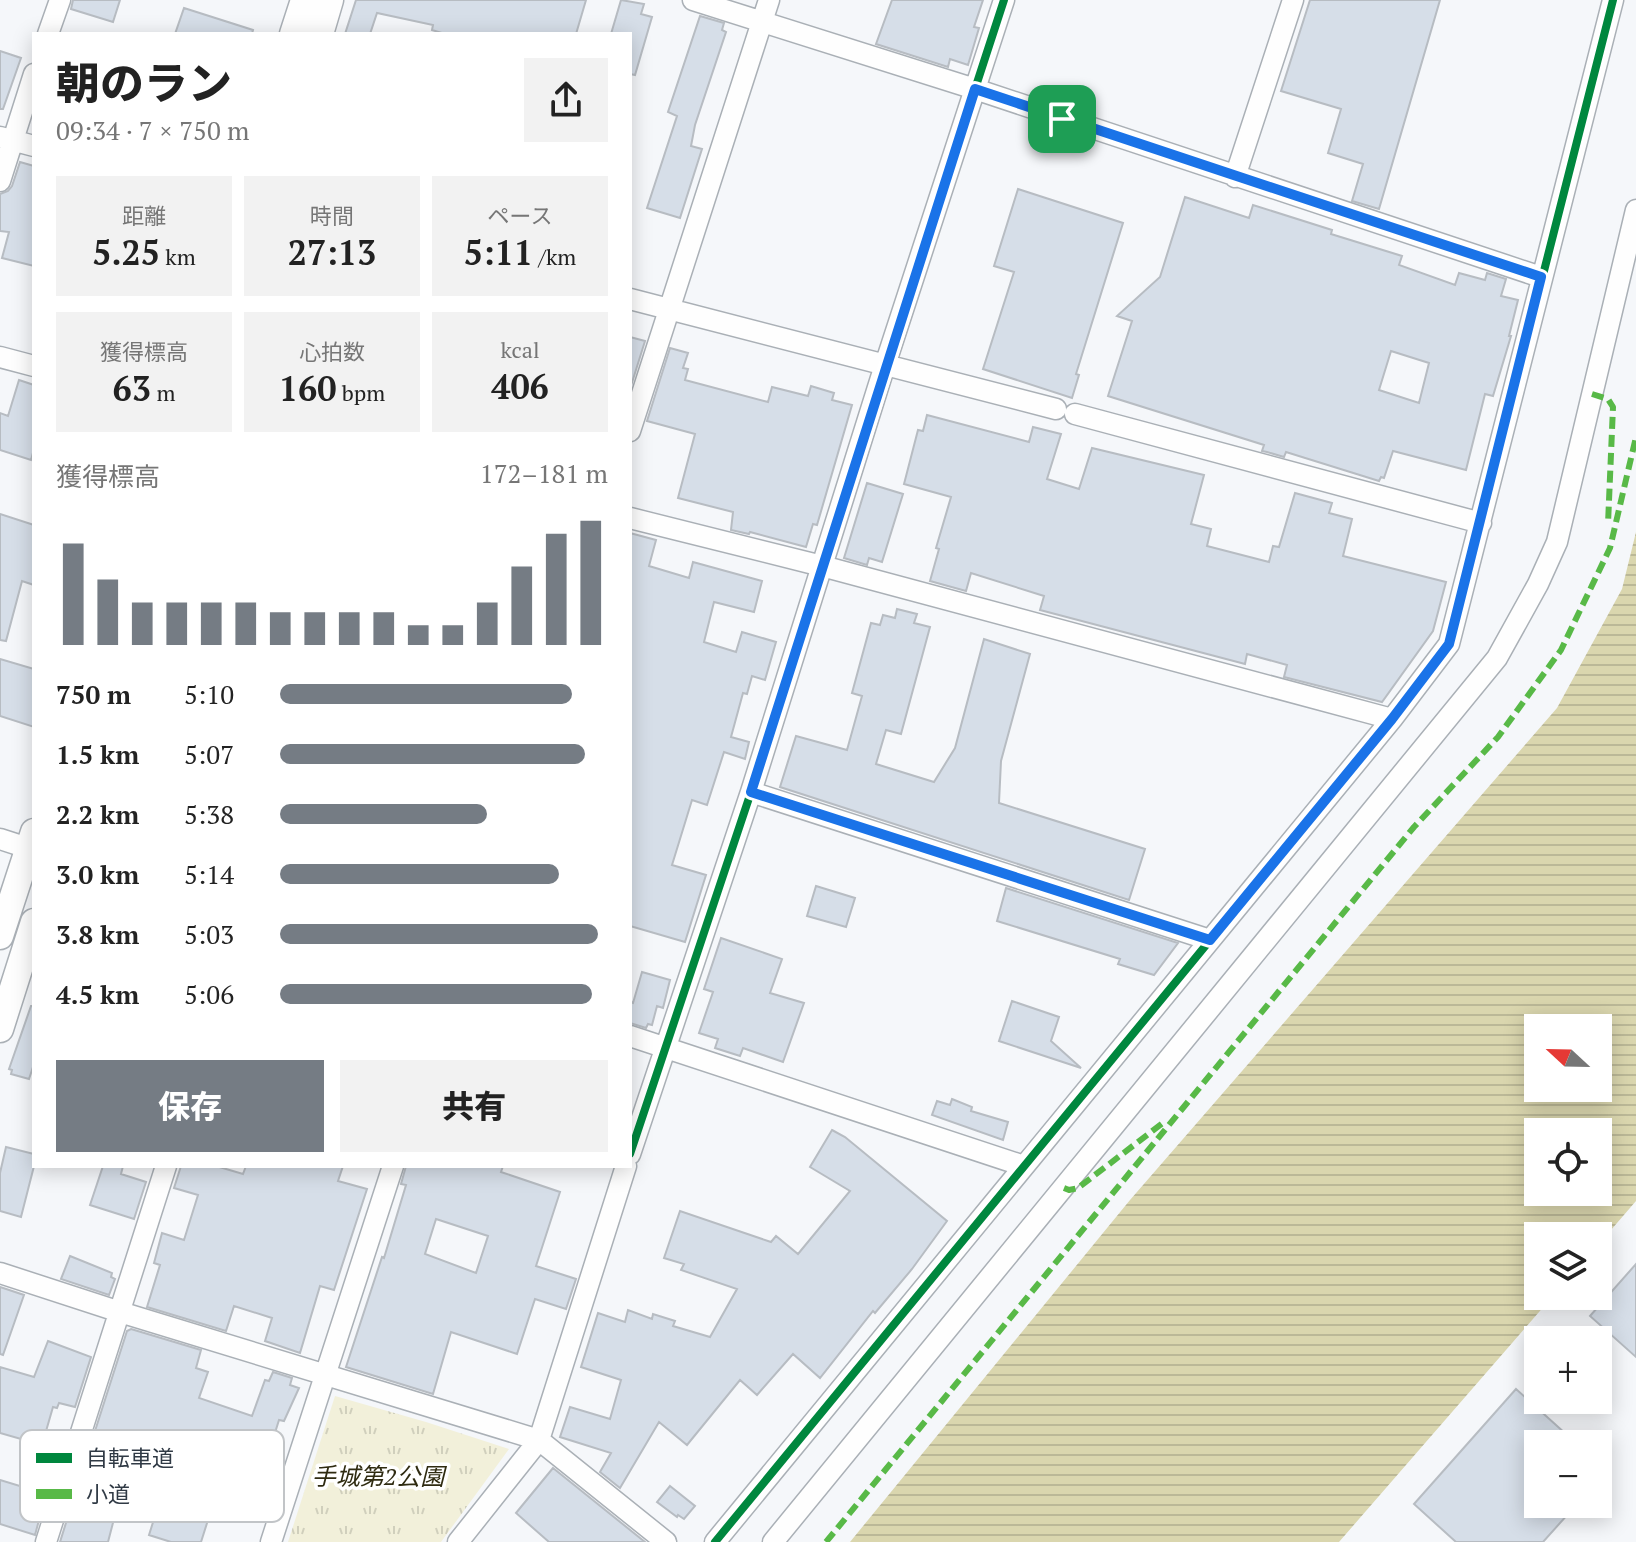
<!DOCTYPE html>
<html lang="ja">
<meta charset="utf-8">
<style>
:root{--surface:#fff;--page:#f2f2f2;--text:#222;--muted:#767676;--accent:#757c84}
body{margin:0;font-family:"PT Serif","Noto Sans JP",serif;background:var(--page);color:var(--text);height:100vh;display:flex;flex-direction:column;font-size:30px;white-space:nowrap}
*{box-sizing:border-box;margin:0}
p{font-size:26px;color:var(--muted)}
.icon{flex:none;width:44px;height:44px;fill:none;stroke:currentColor;stroke-width:2;stroke-linecap:round;stroke-linejoin:round}
.map{position:relative;flex:1;overflow:hidden}
.drawer{position:absolute;left:32px;top:32px;width:600px;height:1136px;display:flex;flex-direction:column;background:var(--surface);border-radius:0px;box-shadow:0 4px 20px #0003}
.drawer>*{flex:none}
.needle{width:52px;rotate:292deg}
.fabs{position:absolute;left:1524px;top:1014px;display:grid;gap:16px}
.fabs a{display:grid;place-items:center;width:88px;height:88px;border-radius:0px;background:var(--surface);box-shadow:0 4px 20px #0003;font-size:40px}
.pin{position:absolute;display:grid;place-items:center;width:68px;height:68px;color:#fff;margin:-34px;border-radius:16px;box-shadow:0 4px 12px #0006}
.round{display:grid;place-items:center;flex:none;width:84px;height:84px;border-radius:0px;background:var(--page)}
.summary{display:flex;align-items:center;justify-content:space-between;height:136px;padding:0 24px}
h1{font-size:44px;font-weight:800;line-height:60px}
.stats{display:grid;grid-template-columns:repeat(3,1fr);gap:12px;height:136px;padding:8px 24px}
.stats div{display:grid;align-content:center;border-radius:0px;background:var(--page);text-align:center}
.stats b{font-size:34px;font-weight:800}
.stats small{font-size:22px;font-weight:400}
.stats p{font-size:22px}
.chart{height:224px;padding:16px 24px}
.chart p{display:flex;justify-content:space-between}
.chart svg{width:100%;height:144px;margin-top:8px;stroke:var(--accent);stroke-width:6}
.cta{display:flex;gap:16px;margin-top:auto;padding:16px 24px}
.cta a{flex:1;height:92px;border-radius:0px;background:var(--accent);color:#fff;font-size:32px;font-weight:800;line-height:92px;text-align:center}
.cta a+a{background:var(--page);color:var(--text)}
ul{padding:0 24px;list-style:none;font-size:26px}
li{display:grid;grid-template-columns:128px 96px 1fr;align-items:center;height:60px}
li i{height:20px;border-radius:10px;background:var(--accent)}
.map>svg:first-child{display:block}
.park{fill:url(#park-tufts)}
.water{fill:url(#water-rules);fill-rule:evenodd}
.building{fill:#d6dee8;stroke:#b7bcc2;stroke-width:2;fill-rule:evenodd}
.lines{fill:none;stroke-linecap:round;stroke-linejoin:round}
.minor-casing{stroke:#aab0b6;stroke-width:23}
.tertiary-casing{stroke:#aab0b6;stroke-width:29}
.minor{stroke:#fefefe;stroke-width:20}
.tertiary{stroke:#fefefe;stroke-width:26}
.quiet{stroke:#58b947;stroke-width:6;stroke-dasharray:12 6;stroke-linecap:butt}
.cycleway-casing{stroke:#fff;stroke-width:13}
.cycleway{stroke:#00873e;stroke-width:8}
.route-casing{stroke:#fff;stroke-width:16}
.route{stroke:#1a73e8;stroke-width:10}
.labels{text-anchor:middle;dominant-baseline:central;stroke-width:7;stroke-linejoin:round;paint-order:stroke}
.park-label{font-size:24px;font-style:italic;fill:#2f2b11;stroke:#fff}
.key{fill:#fff;stroke:#c1c4c7;stroke-width:2}
.key-label{font-size:22px;fill:#303a45}
</style>
<div class="map">
<svg width="1636" height="1542" viewBox="0 0 1636 1542">
<defs>
<pattern id="park-tufts" width="24" height="20" patternUnits="userSpaceOnUse" patternTransform="scale(2)"><rect width="24" height="20" fill="#f2f0da"/><path d="M3 7l-1-3M5 7V3M7 7l1-3M15 17l-1-3M17 17v-4M19 17l1-3" fill="none" stroke="#d0cfbc"/></pattern>
<pattern id="water-rules" width="6" height="5" patternUnits="userSpaceOnUse" patternTransform="scale(2)"><rect width="6" height="5" fill="#dad6ae"/><path d="M0 2.5h6" fill="none" stroke="#bbb897"/></pattern>
</defs>
<rect width="100%" height="100%" fill="#f5f7fa"/>
<!-- park -->
<path class="park" d="M335 1396 426 1422 509 1449 441 1542H288Z"/>
<!-- water -->
<path class="water" d="M1636 532V1201L1598 1245V1236H1538V1296H1553L1339 1542H850L1130 1200 1557 708 1622 589ZM1538 1028H1598V1088H1538ZM1538 1132H1598V1192H1538Z"/>
<!-- building -->
<path class="building" d="M73 0H120L113 22 71 9Z
M356 0H586L576 34H445L432 30 433 25 377 13 370 34H345Z
M621 0 644 4 641 14 652 17 635 75 630 74V34H611Z
M892 0H983L974 27 979 28 968 65 950 59 948 67 876 44Z
M1310 0H1440L1379 209 1352 201 1363 164 1328 153 1341 109 1281 91Z
M184 8 253 30 252 34H175Z
M700 16 724 23 722 30 726 32 695 125 691 146 702 149 680 218 647 208 677 116 668 112Z
M0 51 21 58 3 109H0Z
M20 162 34 166V266L2 258 9 232 0 231V194L8 191 12 186Z
M1018 189 1123 223 1076 374 1079 375 1072 398 983 369 1014 272 994 266Z
M1185 197 1249 218 1253 205 1332 230 1331 234 1402 256 1399 265 1455 285 1459 273 1485 280 1487 273 1506 279 1501 296 1518 300 1509 336H1511L1493 396 1485 394 1466 470 1393 451 1384 478 1381 477 1379 481 1286 452 1284 457 1267 452 1262 451 1264 445 1108 396 1132 321 1117 316 1160 277ZM1391 351 1429 363 1419 403 1379 390Z
M630 337 645 341 630 389Z
M670 348 688 353 683 368 688 369 685 380 768 402 772 387 808 396 811 386 834 393 832 400 852 405 817 525 813 524 806 547 750 532 749 534 731 530 733 512 678 498 695 434 647 421Z
M19 380 34 385V449L31 460 0 450V413L8 416Z
M927 415 1029 442 1033 427 1061 434 1047 479 1079 489 1092 448 1204 475 1191 524 1211 529 1207 546 1269 562 1273 546 1279 547 1295 493 1332 503 1329 513 1352 519 1343 556 1446 582 1433 631 1382 702 1284 677 1287 665 1247 654 1245 664 1040 610 1044 596 971 573 966 591 930 581 939 549 936 548 951 497 904 484 918 430 923 431Z
M867 483 903 494 882 562 869 558 867 565 844 558Z
M0 514 34 525V585L22 581 6 641 0 640Z
M630 533 656 540 649 566 689 578 693 562 762 581 754 612 714 602 704 642 736 652 742 632 776 642 765 680 752 676 747 694 743 693 731 737 749 742 745 759 724 752 707 805 692 800 672 865 706 875 685 942 630 926Z
M897 609 917 614 914 623 930 627 901 734 886 730 876 764 934 782 955 748 984 639 1030 654 1001 761 999 803 1145 849 1129 900 780 787 796 736 847 750 862 696 852 693 871 623 880 625 883 615 895 618Z
M0 659 34 669V727L0 716Z
M816 886 855 898 846 927 807 916Z
M1006 888 1178 943 1154 975 1118 964 1120 959 997 921Z
M721 938 782 959 770 993 804 1003 783 1062 743 1048 740 1056 715 1048 718 1039 699 1033 713 992 704 989Z
M642 972 670 980 663 1008 657 1006 652 1025 648 1024 646 1028 630 1023V1002L633 1003Z
M1012 1001 1059 1017 1051 1041 1081 1068 999 1041Z
M31 1006H34V1064L29 1079 11 1074 12 1070 9 1069Z
M952 1099 972 1107 971 1111 1008 1122 1003 1140 932 1115 937 1101 950 1105Z
M832 1130 845 1137 947 1221 912 1269 875 1313 873 1311 820 1378 793 1354 757 1395 740 1380 687 1445 659 1422 620 1488 600 1472 611 1453 560 1437 570 1407 610 1419 621 1380 581 1367 598 1313 625 1322 628 1310 652 1319 653 1314 675 1321 673 1326 710 1337 737 1289 681 1270 684 1264 664 1258 680 1211 771 1242 776 1236 798 1254 850 1191 810 1167Z
M6 1147 34 1154V1166L21 1217 0 1211V1173Z
M103 1166H123L121 1174 146 1182 134 1219 90 1205Z
M181 1166H216L243 1174 246 1166H343L338 1181 367 1189 334 1290 320 1286 300 1353 265 1341 272 1318 234 1306 226 1331 147 1307 160 1265 154 1263 162 1233 184 1240 198 1195 174 1188Z
M406 1166H503L501 1172 560 1192 536 1266 576 1279 566 1309 535 1299 517 1354 451 1332 433 1394 346 1367 382 1257 384 1258 406 1185 401 1184ZM436 1219 488 1236 476 1273 425 1254Z
M70 1256 112 1273 111 1277 115 1279 109 1295 61 1279Z
M1636 1264V1357L1590 1316Z
M0 1287 24 1295 3 1355 0 1354Z
M131 1329 201 1350 196 1368 208 1372 199 1398 252 1416 265 1380 269 1381 273 1372 292 1378 290 1385 299 1388 284 1421 279 1420 264 1468 228 1457 201 1542H171L149 1535 160 1500 125 1489 124 1492H121L108 1542H60L70 1510 77 1512 82 1495 93 1498 114 1437 95 1431 127 1331Z
M48 1341 91 1357 75 1407 59 1403 57 1408 53 1407 42 1445 0 1433V1367L34 1377Z
M1516 1389 1577 1444H1538V1504H1577L1543 1542H1456L1414 1504Z
M553 1468 645 1542H549L516 1513Z
M0 1480 46 1494 35 1535 0 1524Z
M670 1486 695 1506 684 1519 678 1515 677 1517 657 1502Z"/>
<g class="lines">
<!-- minor casing -->
<g class="minor-casing">
<path id="minor" d="M693 0 975 89 1541 277
M48 34 60 0
M0 137 34 146
M1235 177 1293 0
M0 181 34 74
M630 299 1056 409
M0 357 34 366
M1075 414 1481 523
M630 431 769 0
M630 518 822 566 1392 719
M751 792 1210 940
M0 839 34 850
M630 1036 1024 1166
M630 1154 751 792 885 365 1004 0
M0 1273 120 1312 539 1440 666 1542
M46 1542 166 1166
M271 1542 393 1166
M458 1542 539 1440 626 1166
M715 1542 1392 719 1449 644 1613 0
M773 1542 1497 658 1538 584 1557 542 1636 210"/>
</g>
<!-- tertiary casing -->
<g class="tertiary-casing">
<path id="tertiary" d="M293 34 304 0
M320 34 330 0
M0 936 34 832
M0 1029 34 922"/>
</g>
<!-- minor -->
<use href="#minor" class="minor"/>
<!-- tertiary -->
<use href="#tertiary" class="tertiary"/>
<!-- quiet -->
<path class="quiet" d="M1592 394 1608 399 1613 407 1608 524
M1064 1188 1069 1190 1078 1188 1164 1122
M826 1542 1414 827 1498 737 1561 650 1610 548 1636 437"/>
<!-- cycleway casing -->
<g class="cycleway-casing">
<path id="cycleway" d="M630 1154 751 792 885 365 1004 0
M715 1542 1392 719 1449 644 1613 0"/>
</g>
<!-- cycleway -->
<use href="#cycleway" class="cycleway"/>
</g>
<g class="lines">
<!-- route casing -->
<g class="route-casing">
<path id="route" d="M975 89 1541 277 1449 644 1392 719 1210 940 751 792Z"/>
</g>
<!-- route -->
<use href="#route" class="route"/>
</g>
<g class="labels">
<!-- park labels -->
<g class="park-label">
<text x="378" y="1476">手城第2公園</text>
</g>
</g>
<!-- legend -->
<rect x="20" y="1430" width="264" height="92" rx="12" class="key"/>
<rect x="36" y="1453" width="36" height="10" fill="#00873e"/>
<rect x="36" y="1489" width="36" height="10" fill="#58b947"/>
<g class="key-label">
<text x="86" y="1466">自転車道</text>
<text x="86" y="1502">小道</text>
</g>
</svg>
<div class="fabs">
<a><svg class="needle" viewBox="-14 -14 28 28"><path d="M0-13l5 13h-10z" fill="#e53935"/><path d="M0 13l5-13h-10z" fill="#767676"/></svg></a>
<a><svg class="icon" aria-label="locate" viewBox="0 0 24 24"><circle cx="12" cy="12" r="6"/><path d="M12 2v4M12 18v4M2 12h4M18 12h4"/></svg></a>
<a><svg class="icon" aria-label="layers" viewBox="0 0 24 24"><path d="M12 4l9 5-9 5-9-5zM3 14l9 5 9-5"/></svg></a>
<a>+</a>
<a>−</a>
</div>
<div class="pin" style="left:1062px;top:119px;background:#1e9e55"><svg class="icon" aria-label="arrive" viewBox="0 0 24 24"><path d="M6 21V4h12l-3 4 3 4H6"/></svg></div>
<section class="drawer">
<div class="summary"><div><h1>朝のラン</h1><p>09:34 · 7 × 750 m</p></div><a class="round"><svg class="icon" aria-label="share" viewBox="0 0 24 24"><path d="M12 15V3M7 8l5-5 5 5M5 13v7h14v-7"/></svg></a></div>
<div class="stats">
<div><p>距離</p><b>5.25<small> km</small></b></div>
<div><p>時間</p><b>27:13</b></div>
<div><p>ペース</p><b>5:11<small> /km</small></b></div>
</div>
<div class="stats">
<div><p>獲得標高</p><b>63<small> m</small></b></div>
<div><p>心拍数</p><b>160<small> bpm</small></b></div>
<div><p>kcal</p><b>406</b></div>
</div>
<div class="chart"><p><span>獲得標高</span>172–181 m</p>
<svg viewBox="0 0 160 44" preserveAspectRatio="none"><path d="M5 44V13M15 44V24M25 44V31M35 44V31M45 44V31M55 44V31M65 44V34M75 44V34M85 44V34M95 44V34M105 44V38M115 44V38M125 44V31M135 44V20M145 44V10M155 44V6"/></svg>
</div>
<ul>
<li><b>750 m</b>5:10<i style="width:89%"></i></li>
<li><b>1.5 km</b>5:07<i style="width:93%"></i></li>
<li><b>2.2 km</b>5:38<i style="width:63%"></i></li>
<li><b>3.0 km</b>5:14<i style="width:85%"></i></li>
<li><b>3.8 km</b>5:03<i style="width:97%"></i></li>
<li><b>4.5 km</b>5:06<i style="width:95%"></i></li>
</ul>
<div class="cta"><a>保存</a><a>共有</a></div>
</section>
</div>
